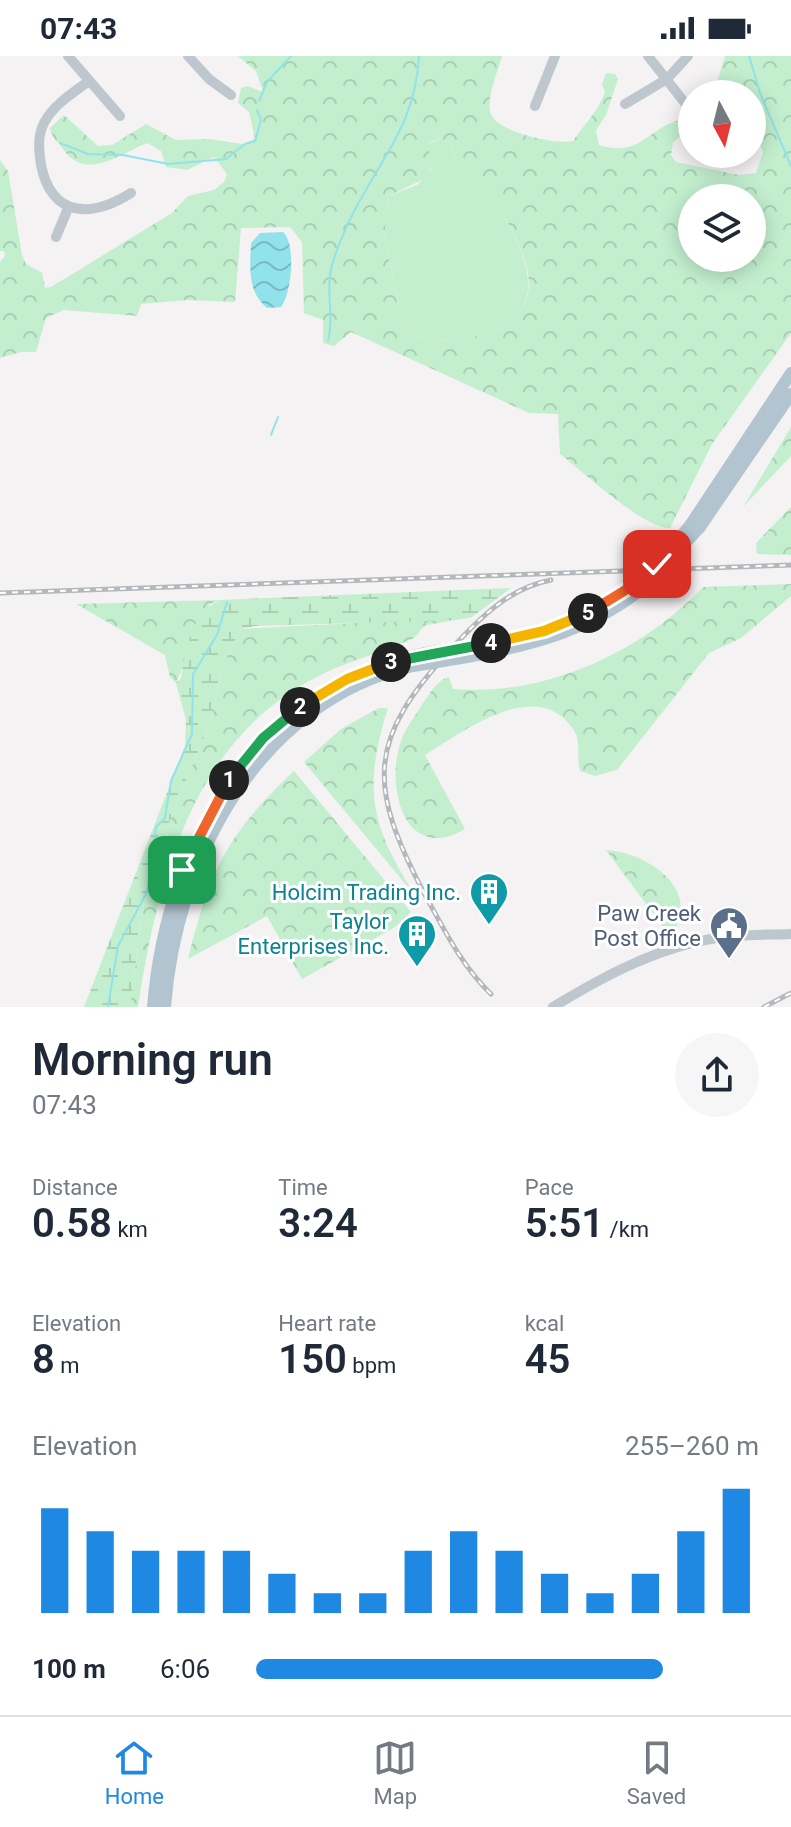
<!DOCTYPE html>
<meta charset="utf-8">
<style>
:root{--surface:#fff;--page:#f6f6f7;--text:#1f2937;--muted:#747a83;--line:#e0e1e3;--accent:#1e88e2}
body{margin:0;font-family:Roboto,sans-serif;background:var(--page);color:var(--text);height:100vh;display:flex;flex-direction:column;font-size:30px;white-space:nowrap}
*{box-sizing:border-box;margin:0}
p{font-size:26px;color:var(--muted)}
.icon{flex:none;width:44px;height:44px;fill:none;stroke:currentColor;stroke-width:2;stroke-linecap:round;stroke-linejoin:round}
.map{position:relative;height:951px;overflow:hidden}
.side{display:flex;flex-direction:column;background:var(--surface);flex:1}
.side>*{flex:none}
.needle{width:52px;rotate:173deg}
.buttons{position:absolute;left:678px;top:24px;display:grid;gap:16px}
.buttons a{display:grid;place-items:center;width:88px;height:88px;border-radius:50%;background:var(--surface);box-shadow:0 4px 20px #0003;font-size:40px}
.pin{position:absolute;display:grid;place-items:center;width:68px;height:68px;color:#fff;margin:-34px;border-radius:16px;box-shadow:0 4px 12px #0006}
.km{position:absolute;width:40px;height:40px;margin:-20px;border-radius:50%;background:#222;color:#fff;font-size:22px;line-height:40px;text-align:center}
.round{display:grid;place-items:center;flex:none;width:84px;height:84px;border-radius:42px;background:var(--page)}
.head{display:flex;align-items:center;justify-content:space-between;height:136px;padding:0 32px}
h1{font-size:44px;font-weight:600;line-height:60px}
.stats{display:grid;grid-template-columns:repeat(3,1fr);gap:12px;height:136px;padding:8px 32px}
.stats div{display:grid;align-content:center}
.stats b{font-size:40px;font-weight:600}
.stats small{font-size:22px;font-weight:400}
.stats p{font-size:22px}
.chart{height:224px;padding:16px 32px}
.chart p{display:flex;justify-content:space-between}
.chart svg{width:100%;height:144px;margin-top:8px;stroke:var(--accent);stroke-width:6}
ul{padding:0 32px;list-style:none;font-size:26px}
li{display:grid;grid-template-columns:128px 96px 1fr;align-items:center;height:60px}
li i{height:20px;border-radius:10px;background:var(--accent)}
.status{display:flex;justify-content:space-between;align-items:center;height:56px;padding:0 40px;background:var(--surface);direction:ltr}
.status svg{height:22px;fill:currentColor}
.tab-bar{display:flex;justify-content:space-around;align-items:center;height:112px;border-top:2px solid var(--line);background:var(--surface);font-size:22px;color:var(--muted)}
.tab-bar a{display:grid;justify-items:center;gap:4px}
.tab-bar .selected{color:var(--accent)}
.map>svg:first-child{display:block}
.grass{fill:#c3efcf}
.forest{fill:url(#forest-crowns);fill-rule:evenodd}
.wetland{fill:url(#wetland-marsh)}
.water{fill:url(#water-waves)}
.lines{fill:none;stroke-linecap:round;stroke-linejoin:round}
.stream{stroke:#91e2eb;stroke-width:2}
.minor{stroke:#bec7ce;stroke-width:10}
.major{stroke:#b2c4cf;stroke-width:12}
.rail-casing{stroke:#b4b8bc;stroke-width:5}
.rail{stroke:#fff;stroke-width:2;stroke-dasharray:6;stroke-linecap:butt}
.major-bridge{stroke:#b2c4cf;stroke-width:12}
.split-1-casing{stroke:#fff;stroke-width:16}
.split-2-casing{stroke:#fff;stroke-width:16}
.split-3-casing{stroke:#fff;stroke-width:16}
.split-4-casing{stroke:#fff;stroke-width:16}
.split-5-casing{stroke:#fff;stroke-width:16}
.split-6-casing{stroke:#fff;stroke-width:16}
.split-1{stroke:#f0652b;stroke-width:10}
.split-2{stroke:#22a559;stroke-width:10}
.split-3{stroke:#f5b400;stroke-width:10}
.split-4{stroke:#22a559;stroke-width:10}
.split-5{stroke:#f5b400;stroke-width:10}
.split-6{stroke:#f0652b;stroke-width:10}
.labels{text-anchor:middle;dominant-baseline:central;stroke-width:6;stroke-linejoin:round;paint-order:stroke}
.culture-label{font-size:22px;fill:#0d838f;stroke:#fff;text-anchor:end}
.service-label{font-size:22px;fill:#4e5e75;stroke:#fff;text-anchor:end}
</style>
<div class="status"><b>07:43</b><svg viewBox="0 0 49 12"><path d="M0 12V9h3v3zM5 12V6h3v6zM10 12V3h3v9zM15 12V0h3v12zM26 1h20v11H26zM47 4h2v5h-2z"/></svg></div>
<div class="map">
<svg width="791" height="951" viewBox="0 0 791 951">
<defs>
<pattern id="forest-crowns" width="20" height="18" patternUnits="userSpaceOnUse" patternTransform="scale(2)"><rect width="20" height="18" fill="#c3efcf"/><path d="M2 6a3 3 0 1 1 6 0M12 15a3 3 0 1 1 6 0" fill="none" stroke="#a9cfb4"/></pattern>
<pattern id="wetland-marsh" width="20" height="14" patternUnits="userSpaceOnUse" patternTransform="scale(2)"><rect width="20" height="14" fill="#c3efcf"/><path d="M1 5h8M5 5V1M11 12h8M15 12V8" fill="none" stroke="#a9cfb4"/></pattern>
<pattern id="water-waves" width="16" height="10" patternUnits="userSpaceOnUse" patternTransform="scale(2)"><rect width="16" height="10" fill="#91e2eb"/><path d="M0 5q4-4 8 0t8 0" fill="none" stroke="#78bac2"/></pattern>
</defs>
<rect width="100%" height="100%" fill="#f4f2f2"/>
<!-- grass -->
<path class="grass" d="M442 83 449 85C452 92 454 101 458 107 463 114 472 116 478 121 489 132 498 148 505 162 527 200 548 253 494 275 466 286 432 289 405 276L384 181 389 140 417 129 431 115 426 94 429 87Z"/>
<!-- forest -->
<path class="forest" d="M238 0H502C498 15 487 40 490 55 493 76 557 89 573 85 585 67 598 56 605 36L602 29 606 17 615 18 618 23 606 59 596 74 599 89C641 102 649 71 680 64L686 74 673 87 671 99 676 106 739 119 756 117 763 96 752 68V38L714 36 725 0H791V277L712 388 670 472C647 475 581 414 560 398L558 358 529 357 351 276 334 290 323 287V264L304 257 302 186 290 171 241 172 235 246 187 244 141 248 137 260 64 254 46 262 36 296H21L0 302V206L5 200 4 195H0V104L8 115 22 199 26 208 42 217 45 232 51 231 172 157 188 140 214 134 224 126 227 118 214 101 187 114 166 111 161 95 147 87C119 98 86 126 63 93 58 86 51 81 50 72L64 59 98 90 112 89 146 68 176 84 209 83 243 88 255 83 249 56 238 47 241 32 248 30 263 36 256 15ZM441 83 449 85C452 92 454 101 458 107 463 114 472 116 478 121 489 132 498 148 505 162 530 204 549 256 488 277 462 286 430 288 405 276L384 181 389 140 430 120 429 86ZM692 142H752V202H692Z
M791 371V400L743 451Z
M791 451V499L757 498 756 487Z
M791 528V540L741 582 709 597 617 714 595 720 580 715C576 701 582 685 573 673 537 619 462 676 425 699L465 773C404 809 385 730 401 685 406 671 416 659 423 647 430 637 437 624 449 621L453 633C543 641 641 597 703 531Z
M220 544 210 548 176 627 170 621 165 599 76 548Z
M472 561 427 569C419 573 418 581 410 584 377 599 342 606 309 625 190 691 157 827 138 951H130L144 845 170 764 210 666 223 609 240 573Z
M379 652H388C362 735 371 771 417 842L304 706 341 673Z
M294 715 411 856 395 871 302 923 267 860 188 903C210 814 227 778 294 715Z
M606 794C633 795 674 815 680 844 682 854 678 865 676 875L667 876Z"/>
<!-- wetland -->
<path class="wetland" d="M511 532 472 561 457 564 255 570 240 573 223 609 210 666 170 764 144 845 130 951H84L185 690 186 664 176 627 181 622C186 594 191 557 220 544Z"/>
<!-- water -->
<path class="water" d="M283 176C296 186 292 238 281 251L267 252C247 236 250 210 251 187L260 177Z"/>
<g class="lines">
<!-- stream -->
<path class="stream" d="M749 0 760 37 791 110
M259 45 267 26 291 0
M60 87 88 98 123 99 168 108 226 103 245 88 255 85 261 64 257 54
M328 285C334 261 327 242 330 219 332 204 340 186 346 172 375 107 415 75 419 0
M271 379 278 361
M108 951 118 890 147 836 156 771 165 762 171 725 192 678 193 618 217 579 227 546"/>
<!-- minor -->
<path class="minor" d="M68 0 120 60
M188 0 209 23 231 39
M648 0 692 56
M89 25C74 36 53 49 44 67 37 80 39 96 41 109 52 163 93 161 131 137
M625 48 667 23 688 0
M535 50 555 0
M56 181 69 150
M553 951C604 920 658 891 717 882 741 878 767 879 791 878"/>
<!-- major -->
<path class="major" d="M691 468 791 317
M700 471 791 338
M479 589C535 580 585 563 632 529
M467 601C533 589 594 573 647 529
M153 951C166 789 255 629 426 597
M165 951C176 804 258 645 413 610"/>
<!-- rail casing -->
<g class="rail-casing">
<path id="rail" d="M0 537 791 509
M491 938C461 909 444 873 424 837 367 728 367 684 452 592 480 562 509 532 551 524
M764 951 791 937"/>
</g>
<!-- rail -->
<use href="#rail" class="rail"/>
<!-- major-bridge -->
<path class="major-bridge" d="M632 529 665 500 691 468
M647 529 700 471
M426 597 479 589
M413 610 467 601"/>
</g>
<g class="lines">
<!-- split-1 casing -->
<g class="split-1-casing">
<path id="split-1" d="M182 814 229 724"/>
</g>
<!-- split-2 casing -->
<g class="split-2-casing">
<path id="split-2" d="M229 724 263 682 300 651"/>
</g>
<!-- split-3 casing -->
<g class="split-3-casing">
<path id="split-3" d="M300 651 347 623 391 606"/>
</g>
<!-- split-4 casing -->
<g class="split-4-casing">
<path id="split-4" d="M391 606 491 587"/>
</g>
<!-- split-5 casing -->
<g class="split-5-casing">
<path id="split-5" d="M491 587 544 575 588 557"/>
</g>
<!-- split-6 casing -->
<g class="split-6-casing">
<path id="split-6" d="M588 557 624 535 657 508"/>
</g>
<!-- split-1 -->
<use href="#split-1" class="split-1"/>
<!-- split-2 -->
<use href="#split-2" class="split-2"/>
<!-- split-3 -->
<use href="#split-3" class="split-3"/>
<!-- split-4 -->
<use href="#split-4" class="split-4"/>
<!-- split-5 -->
<use href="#split-5" class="split-5"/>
<!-- split-6 -->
<use href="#split-6" class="split-6"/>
</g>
<!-- icons -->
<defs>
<g id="building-pin" transform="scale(2)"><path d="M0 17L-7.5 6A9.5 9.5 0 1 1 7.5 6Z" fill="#0f9aa8" stroke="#fff"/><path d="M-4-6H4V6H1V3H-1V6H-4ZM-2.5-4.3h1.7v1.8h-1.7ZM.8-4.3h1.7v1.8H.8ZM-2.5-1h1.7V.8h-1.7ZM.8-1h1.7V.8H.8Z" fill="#fff"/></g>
<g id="civic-pin" transform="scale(2)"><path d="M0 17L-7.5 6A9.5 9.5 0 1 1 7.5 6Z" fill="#5c6f8a" stroke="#fff"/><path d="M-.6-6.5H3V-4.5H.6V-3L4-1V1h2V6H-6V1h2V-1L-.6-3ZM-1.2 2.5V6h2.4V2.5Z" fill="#fff"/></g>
</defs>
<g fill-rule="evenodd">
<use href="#building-pin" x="489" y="836"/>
<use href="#civic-pin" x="729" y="870"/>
<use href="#building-pin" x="417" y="878"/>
</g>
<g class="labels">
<!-- culture labels -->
<g class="culture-label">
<text x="461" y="836">Holcim Trading Inc.</text>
<text x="389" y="865">Taylor<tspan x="389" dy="25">Enterprises Inc.</tspan></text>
</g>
<!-- service labels -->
<g class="service-label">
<text x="701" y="857">Paw Creek<tspan x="701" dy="25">Post Office</tspan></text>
</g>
</g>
</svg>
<div class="buttons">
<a><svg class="needle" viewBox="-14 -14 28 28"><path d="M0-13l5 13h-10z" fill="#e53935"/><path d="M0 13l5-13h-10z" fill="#747a83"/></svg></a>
<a><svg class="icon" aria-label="layers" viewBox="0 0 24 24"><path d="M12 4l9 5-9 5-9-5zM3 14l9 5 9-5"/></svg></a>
</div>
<div class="pin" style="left:182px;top:814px;background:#1e9e55"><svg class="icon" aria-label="arrive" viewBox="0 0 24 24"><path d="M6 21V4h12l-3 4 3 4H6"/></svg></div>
<div class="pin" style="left:657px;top:508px;background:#d93025"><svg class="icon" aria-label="check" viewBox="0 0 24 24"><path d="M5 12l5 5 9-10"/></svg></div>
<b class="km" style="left:229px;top:724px">1</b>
<b class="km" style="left:300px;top:651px">2</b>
<b class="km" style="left:391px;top:606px">3</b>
<b class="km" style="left:491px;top:587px">4</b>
<b class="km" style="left:588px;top:557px">5</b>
</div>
<section class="side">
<div class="head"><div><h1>Morning run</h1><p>07:43</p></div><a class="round"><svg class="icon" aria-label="share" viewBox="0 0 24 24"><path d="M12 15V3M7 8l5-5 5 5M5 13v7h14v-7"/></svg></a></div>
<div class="stats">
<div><p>Distance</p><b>0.58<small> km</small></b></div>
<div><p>Time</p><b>3:24</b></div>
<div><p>Pace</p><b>5:51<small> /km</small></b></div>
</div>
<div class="stats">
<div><p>Elevation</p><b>8<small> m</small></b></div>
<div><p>Heart rate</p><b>150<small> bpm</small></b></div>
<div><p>kcal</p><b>45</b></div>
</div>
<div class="chart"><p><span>Elevation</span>255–260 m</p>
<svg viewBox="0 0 160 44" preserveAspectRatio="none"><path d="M5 44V12M15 44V19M25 44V25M35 44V25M45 44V25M55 44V32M65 44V38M75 44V38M85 44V25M95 44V19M105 44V25M115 44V32M125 44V38M135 44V32M145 44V19M155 44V6"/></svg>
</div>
<ul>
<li><b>100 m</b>6:06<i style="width:81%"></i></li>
</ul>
</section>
<nav class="tab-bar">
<a class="selected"><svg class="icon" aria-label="home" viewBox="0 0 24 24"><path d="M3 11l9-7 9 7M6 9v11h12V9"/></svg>Home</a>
<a><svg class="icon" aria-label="map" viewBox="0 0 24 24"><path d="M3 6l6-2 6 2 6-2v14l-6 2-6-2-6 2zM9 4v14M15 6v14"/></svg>Map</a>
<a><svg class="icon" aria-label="saved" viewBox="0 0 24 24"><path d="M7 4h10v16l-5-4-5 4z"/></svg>Saved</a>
</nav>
